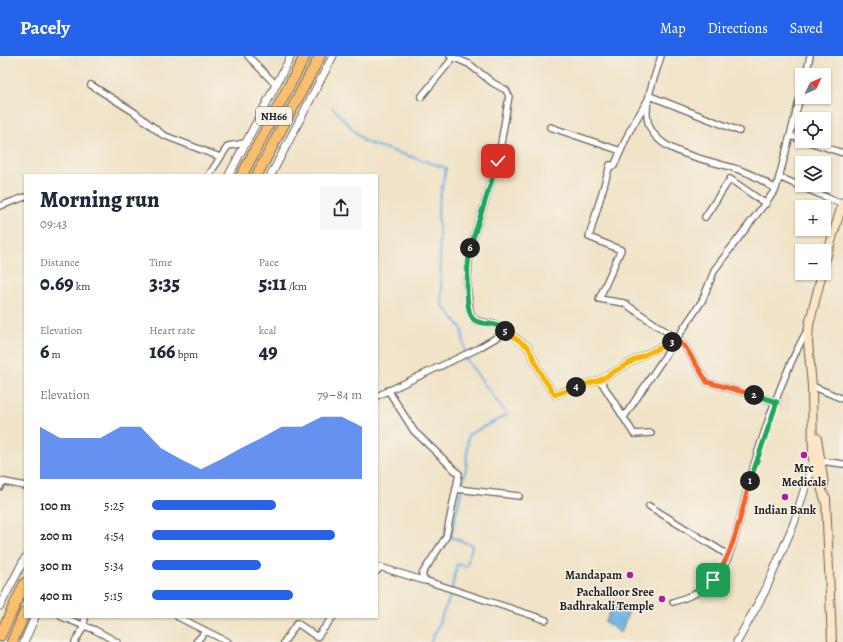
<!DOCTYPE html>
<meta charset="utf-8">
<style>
:root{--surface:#fff;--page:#f6f6f7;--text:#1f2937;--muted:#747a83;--accent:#2563eb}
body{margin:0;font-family:Alegreya,serif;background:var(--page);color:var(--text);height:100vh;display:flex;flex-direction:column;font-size:15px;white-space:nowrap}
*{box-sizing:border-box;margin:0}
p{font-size:13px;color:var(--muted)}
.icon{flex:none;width:22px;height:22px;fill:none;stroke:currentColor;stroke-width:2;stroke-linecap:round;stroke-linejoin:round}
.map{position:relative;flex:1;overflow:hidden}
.side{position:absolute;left:24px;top:118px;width:354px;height:444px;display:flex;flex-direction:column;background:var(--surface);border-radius:0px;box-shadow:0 1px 3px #0004}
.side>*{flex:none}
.needle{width:26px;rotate:46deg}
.controls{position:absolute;left:795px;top:12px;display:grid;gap:8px}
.controls a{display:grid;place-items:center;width:36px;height:36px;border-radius:0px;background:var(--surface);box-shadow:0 1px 3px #0004;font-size:20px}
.pin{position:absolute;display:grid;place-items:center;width:34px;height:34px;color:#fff;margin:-17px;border-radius:8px;box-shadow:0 2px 6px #0006}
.km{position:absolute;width:20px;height:20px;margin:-10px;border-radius:50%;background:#222;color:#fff;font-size:11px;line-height:20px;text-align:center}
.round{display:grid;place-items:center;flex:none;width:42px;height:42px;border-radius:0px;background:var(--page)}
.head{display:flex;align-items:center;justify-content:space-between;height:68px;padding:0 16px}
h1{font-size:22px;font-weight:800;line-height:30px}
.metrics{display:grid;grid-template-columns:repeat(3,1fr);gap:6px;height:68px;padding:4px 16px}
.metrics div{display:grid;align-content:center}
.metrics b{font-size:20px;font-weight:800}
.metrics small{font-size:11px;font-weight:400}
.metrics p{font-size:11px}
.chart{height:112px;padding:8px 16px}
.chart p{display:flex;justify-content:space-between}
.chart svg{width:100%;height:72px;margin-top:4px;fill:var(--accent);opacity:.7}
ul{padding:0 16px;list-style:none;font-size:13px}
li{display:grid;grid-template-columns:64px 48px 1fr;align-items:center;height:30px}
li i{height:10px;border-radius:5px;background:var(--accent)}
header{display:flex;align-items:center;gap:24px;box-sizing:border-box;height:56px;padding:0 20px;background:var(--accent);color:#fff}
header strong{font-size:19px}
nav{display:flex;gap:22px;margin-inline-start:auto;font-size:14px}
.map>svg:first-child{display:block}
.built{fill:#efd6bb}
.water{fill:#6db2e3;stroke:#446780}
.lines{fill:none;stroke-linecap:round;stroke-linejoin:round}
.stream{stroke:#6db2e3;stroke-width:2}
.minor-casing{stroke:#666258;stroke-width:8}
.tertiary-casing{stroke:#666258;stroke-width:9}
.secondary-casing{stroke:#666258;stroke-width:10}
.trunk-casing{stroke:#666258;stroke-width:12}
.minor{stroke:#fff;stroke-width:5.5}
.tertiary{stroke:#fff;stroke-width:7}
.secondary{stroke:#fde5c5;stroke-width:8}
.trunk{stroke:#fabe6d;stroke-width:10}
.split-1-casing{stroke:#fff;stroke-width:8}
.split-2-casing{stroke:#fff;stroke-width:8}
.split-3-casing{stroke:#fff;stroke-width:8}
.split-4-casing{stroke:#fff;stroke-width:8}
.split-5-casing{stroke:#fff;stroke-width:8}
.split-6-casing{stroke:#fff;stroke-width:8}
.split-7-casing{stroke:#fff;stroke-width:8}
.split-1{stroke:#f0652b;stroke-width:5}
.split-2{stroke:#22a559;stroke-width:5}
.split-3{stroke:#f0652b;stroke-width:5}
.split-4{stroke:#f5b400;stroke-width:5}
.split-5{stroke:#f5b400;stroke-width:5}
.split-6{stroke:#22a559;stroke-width:5}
.split-7{stroke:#22a559;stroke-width:5}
.poi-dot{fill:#b5179e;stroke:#f7f3e8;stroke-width:1.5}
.labels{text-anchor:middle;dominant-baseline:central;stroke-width:3;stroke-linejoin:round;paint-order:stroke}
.shield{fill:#f7f3e8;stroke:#5e5c59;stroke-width:1}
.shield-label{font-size:11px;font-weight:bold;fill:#1c1c1c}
.poi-label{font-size:12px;font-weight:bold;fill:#1c1c1c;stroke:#f7f3e8}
</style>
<header>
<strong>Pacely</strong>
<nav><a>Map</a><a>Directions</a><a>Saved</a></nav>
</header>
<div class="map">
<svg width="843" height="586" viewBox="0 0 843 586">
<rect width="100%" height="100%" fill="#f7f3e8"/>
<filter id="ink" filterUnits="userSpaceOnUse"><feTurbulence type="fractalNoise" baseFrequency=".025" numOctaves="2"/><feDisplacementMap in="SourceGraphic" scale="8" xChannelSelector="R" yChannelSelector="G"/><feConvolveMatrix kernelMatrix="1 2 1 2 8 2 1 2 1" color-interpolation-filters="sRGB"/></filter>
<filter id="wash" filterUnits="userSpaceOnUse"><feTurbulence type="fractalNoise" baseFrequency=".012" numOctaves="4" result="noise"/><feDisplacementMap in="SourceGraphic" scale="16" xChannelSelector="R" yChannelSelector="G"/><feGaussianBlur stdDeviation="0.9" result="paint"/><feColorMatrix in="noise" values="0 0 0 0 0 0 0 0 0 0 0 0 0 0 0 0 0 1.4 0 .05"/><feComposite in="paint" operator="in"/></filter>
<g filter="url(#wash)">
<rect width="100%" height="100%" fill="#f0e3c7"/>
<!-- built -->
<path class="built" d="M781 337 791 340 789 358 778 355Z"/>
<!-- water -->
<path class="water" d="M616 545 629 554 621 577 605 566Z"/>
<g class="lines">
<!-- stream -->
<path class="stream" d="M332 51 365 86 446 112 438 151 442 248 462 273 466 303 507 359 468 379 466 413 451 481 472 489V491L466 511 457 508 450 541 431 586"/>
</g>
</g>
<g filter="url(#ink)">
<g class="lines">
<!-- minor casing -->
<g class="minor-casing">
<path id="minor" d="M248 0 276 29
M450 0 469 8 493 27 506 34 509 40 498 105 470 192 467 231 470 255 472 260 477 265 498 269 528 291 542 320 555 339 572 332 600 324 636 303 677 283 686 292 707 326 777 346
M806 19 810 0
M91 29 134 56 163 79 220 101
M421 41 453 2
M550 71 621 95
M791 80 802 84
M806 85 843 97
M209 119 228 90 245 87
M779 121 842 148
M776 133 802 34
M0 150 25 141
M705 161 730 123 766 148
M677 283 624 247 599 243 621 194 589 181 610 109 614 110 629 76 650 40 739 75
M600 324 634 378 651 377
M812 330 843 343
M388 334 414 375 459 418 446 481 422 518 424 524 546 564
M377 340 477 293 506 276
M624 361 702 245 715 213 776 133C767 128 759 122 750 118 720 103 649 102 647 59 646 40 656 18 661 0
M821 405 843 408
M0 425 25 430
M0 431 2 425
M457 433 519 440
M649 450 728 499
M377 515 380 511 425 525
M673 546C692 540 709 533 721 516 734 495 743 448 750 423 764 374 783 317 808 273
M62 561 95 574 117 586
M178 561 228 586
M75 586 84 570 85 561
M196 586 206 575
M284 586 297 567 317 581 333 561"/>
</g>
<!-- tertiary casing -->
<g class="tertiary-casing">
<path id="tertiary" d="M229 119 291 0
M271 119 333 0
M0 550 25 502
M24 586 35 561
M737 586 765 535 794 467 813 406"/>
</g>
<!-- secondary casing -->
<g class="secondary-casing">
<path id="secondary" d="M824 209 843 146
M822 217 809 269 808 286 812 330 813 406 826 447
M817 382 824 428
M826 442 832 586"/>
</g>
<!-- trunk casing -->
<g class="trunk-casing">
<path id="trunk" d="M242 119 305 0
M257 119 320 0
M0 580 25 527
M12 586 25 556"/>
</g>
<!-- minor -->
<use href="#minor" class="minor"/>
<!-- tertiary -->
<use href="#tertiary" class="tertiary"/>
<!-- secondary -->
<use href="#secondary" class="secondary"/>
<!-- trunk -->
<use href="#trunk" class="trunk"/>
</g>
</g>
<g class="lines" filter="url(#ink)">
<!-- split-1 casing -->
<g class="split-1-casing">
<path id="split-1" d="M713 524C734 499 741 456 750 425"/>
</g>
<!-- split-2 casing -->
<g class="split-2-casing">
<path id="split-2" d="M750 425 777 346 754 339"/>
</g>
<!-- split-3 casing -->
<g class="split-3-casing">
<path id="split-3" d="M672 286 677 283 686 292 707 326 754 339"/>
</g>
<!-- split-4 casing -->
<g class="split-4-casing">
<path id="split-4" d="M576 331 600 324 636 303 672 286"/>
</g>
<!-- split-5 casing -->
<g class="split-5-casing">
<path id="split-5" d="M505 275 528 291 542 320 555 339 576 331"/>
</g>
<!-- split-6 casing -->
<g class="split-6-casing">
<path id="split-6" d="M470 192C468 205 462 259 476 265 487 270 496 265 505 275"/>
</g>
<!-- split-7 casing -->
<g class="split-7-casing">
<path id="split-7" d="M470 192 498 105"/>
</g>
<!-- split-1 -->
<use href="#split-1" class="split-1"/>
<!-- split-2 -->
<use href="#split-2" class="split-2"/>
<!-- split-3 -->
<use href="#split-3" class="split-3"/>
<!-- split-4 -->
<use href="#split-4" class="split-4"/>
<!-- split-5 -->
<use href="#split-5" class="split-5"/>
<!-- split-6 -->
<use href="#split-6" class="split-6"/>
<!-- split-7 -->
<use href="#split-7" class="split-7"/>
</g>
<!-- markers -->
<g class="poi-dot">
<circle cx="804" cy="399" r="4"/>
<circle cx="785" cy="441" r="4"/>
<circle cx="630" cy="519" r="4"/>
<circle cx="662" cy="543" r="4"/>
</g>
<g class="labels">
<!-- shield labels -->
<rect class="shield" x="256" y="51" width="36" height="18" rx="3"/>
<g class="shield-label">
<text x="274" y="60">NH66</text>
</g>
<!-- poi labels -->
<g class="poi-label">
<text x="804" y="412">Mrc<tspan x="804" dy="14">Medicals</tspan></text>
<text x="785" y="454">Indian Bank</text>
<text x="622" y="519" text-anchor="end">Mandapam</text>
<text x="654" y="536" text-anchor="end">Pachalloor Sree<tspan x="654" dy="14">Badhrakali Temple</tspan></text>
</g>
</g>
</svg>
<div class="controls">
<a><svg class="needle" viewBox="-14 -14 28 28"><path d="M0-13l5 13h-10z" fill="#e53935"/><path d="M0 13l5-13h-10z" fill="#747a83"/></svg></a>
<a><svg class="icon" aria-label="locate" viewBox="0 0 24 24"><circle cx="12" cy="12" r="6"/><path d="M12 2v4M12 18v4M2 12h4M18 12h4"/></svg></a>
<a><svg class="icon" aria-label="layers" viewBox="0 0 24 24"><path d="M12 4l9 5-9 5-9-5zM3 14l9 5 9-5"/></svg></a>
<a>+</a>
<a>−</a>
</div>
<div class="pin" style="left:713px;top:524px;background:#1e9e55"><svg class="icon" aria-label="arrive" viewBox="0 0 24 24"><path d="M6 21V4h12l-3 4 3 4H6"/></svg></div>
<div class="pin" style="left:498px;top:105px;background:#d93025"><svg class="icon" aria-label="check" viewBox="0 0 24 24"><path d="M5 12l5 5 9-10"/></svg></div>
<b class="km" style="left:750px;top:425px">1</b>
<b class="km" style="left:754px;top:339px">2</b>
<b class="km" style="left:672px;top:286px">3</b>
<b class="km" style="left:576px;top:331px">4</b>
<b class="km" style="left:505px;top:275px">5</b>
<b class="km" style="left:470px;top:192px">6</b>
<section class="side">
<div class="head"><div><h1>Morning run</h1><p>09:43</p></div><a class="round"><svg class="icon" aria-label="share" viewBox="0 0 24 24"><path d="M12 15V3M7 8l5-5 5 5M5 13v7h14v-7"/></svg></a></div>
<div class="metrics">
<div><p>Distance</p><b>0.69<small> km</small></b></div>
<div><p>Time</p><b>3:35</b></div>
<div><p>Pace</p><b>5:11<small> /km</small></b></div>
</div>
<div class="metrics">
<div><p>Elevation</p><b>6<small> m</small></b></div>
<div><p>Heart rate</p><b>166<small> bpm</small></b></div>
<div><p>kcal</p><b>49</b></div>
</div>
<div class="chart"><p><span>Elevation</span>79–84 m</p>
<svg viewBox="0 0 160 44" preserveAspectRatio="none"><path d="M0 44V12L10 19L20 19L30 19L40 12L50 12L60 25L70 32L80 38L90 32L100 25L110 19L120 12L130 12L140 6L150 6L160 12V44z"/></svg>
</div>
<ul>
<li><b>100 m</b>5:25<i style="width:59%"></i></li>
<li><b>200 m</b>4:54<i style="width:87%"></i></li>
<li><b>300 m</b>5:34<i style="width:52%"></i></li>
<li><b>400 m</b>5:15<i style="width:67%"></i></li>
</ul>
</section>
</div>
